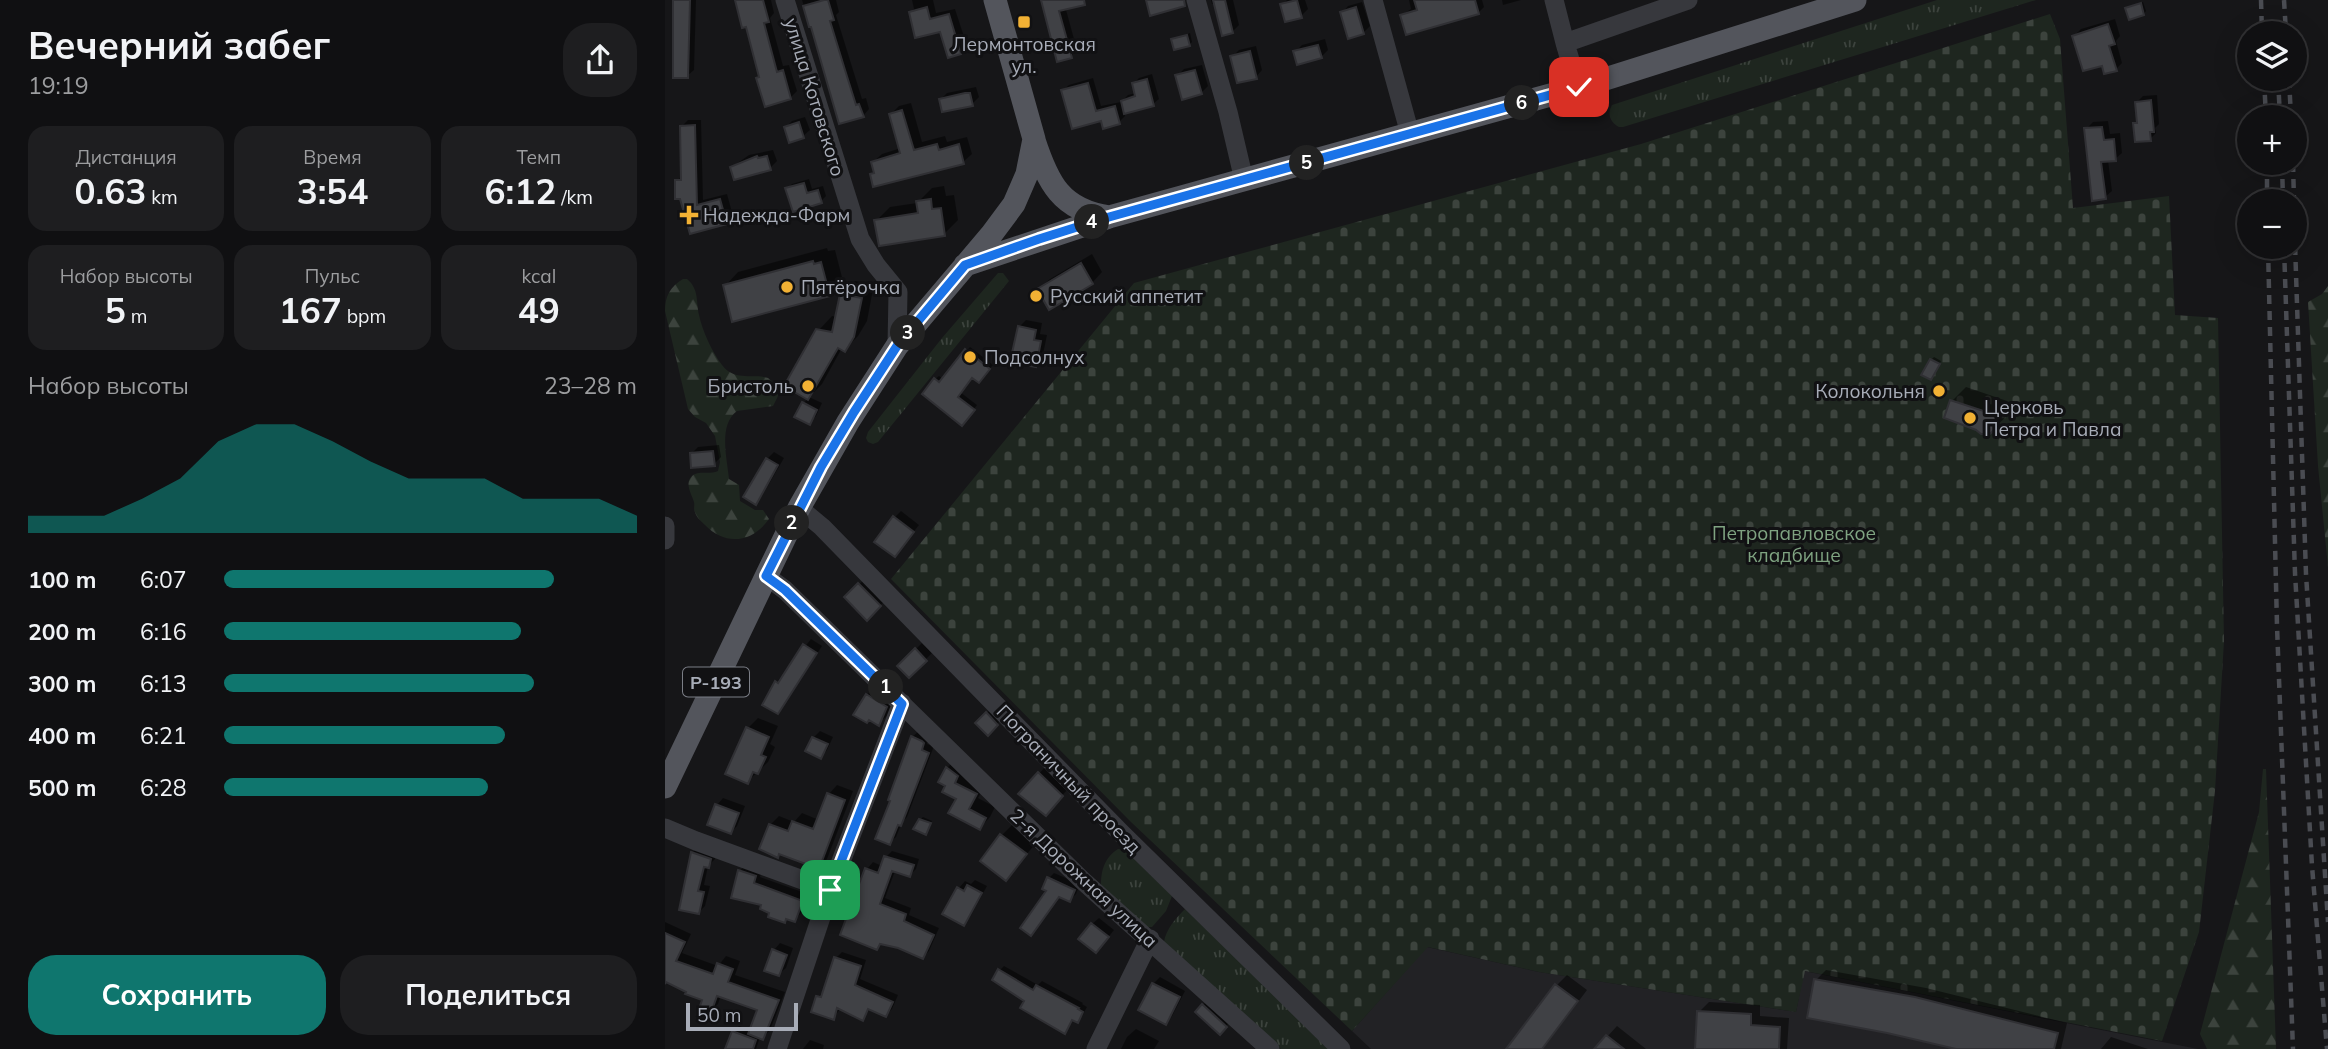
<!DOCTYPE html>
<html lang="ru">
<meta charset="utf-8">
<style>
:root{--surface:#101012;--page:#1e1e20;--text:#f1f3f6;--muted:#9c9d9f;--line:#303032;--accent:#0f766e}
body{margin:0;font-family:Mulish,sans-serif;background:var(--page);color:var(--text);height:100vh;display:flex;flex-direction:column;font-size:26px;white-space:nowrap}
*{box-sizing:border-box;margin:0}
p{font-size:23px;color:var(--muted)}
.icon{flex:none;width:38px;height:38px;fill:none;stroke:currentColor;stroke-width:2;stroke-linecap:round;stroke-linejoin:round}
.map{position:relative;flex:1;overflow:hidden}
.sheet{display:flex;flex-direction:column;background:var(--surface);width:665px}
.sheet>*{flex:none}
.fabs{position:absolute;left:1572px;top:21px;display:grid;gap:14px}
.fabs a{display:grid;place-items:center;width:70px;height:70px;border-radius:50%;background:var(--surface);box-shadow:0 7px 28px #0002,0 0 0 2px var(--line);font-size:35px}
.scale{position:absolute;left:21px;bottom:18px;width:112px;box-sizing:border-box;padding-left:7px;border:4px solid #a8adb8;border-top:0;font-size:19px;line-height:24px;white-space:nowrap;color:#a8adb8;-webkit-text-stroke:5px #111113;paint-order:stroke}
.pin{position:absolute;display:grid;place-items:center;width:60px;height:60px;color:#fff;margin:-30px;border-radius:14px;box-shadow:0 4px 10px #0006}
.km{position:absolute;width:35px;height:35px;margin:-18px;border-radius:50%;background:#222;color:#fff;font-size:19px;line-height:35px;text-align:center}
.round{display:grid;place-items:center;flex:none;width:74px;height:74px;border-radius:28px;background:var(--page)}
.overview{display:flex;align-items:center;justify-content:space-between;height:119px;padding:0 28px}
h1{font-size:38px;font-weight:700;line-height:52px}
.stats{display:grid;grid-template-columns:repeat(3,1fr);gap:10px;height:119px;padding:7px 28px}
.stats div{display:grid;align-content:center;border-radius:18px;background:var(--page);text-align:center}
.stats b{font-size:35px;font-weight:700}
.stats small{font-size:19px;font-weight:400}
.stats p{font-size:19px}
.chart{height:196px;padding:14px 28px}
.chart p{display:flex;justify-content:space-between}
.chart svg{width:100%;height:126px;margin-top:7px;fill:var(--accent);opacity:.7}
.cta{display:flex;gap:14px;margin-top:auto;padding:14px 28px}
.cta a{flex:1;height:80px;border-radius:28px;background:var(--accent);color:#fff;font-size:28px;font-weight:700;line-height:80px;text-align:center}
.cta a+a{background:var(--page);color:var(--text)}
ul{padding:0 28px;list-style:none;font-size:23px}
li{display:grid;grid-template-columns:112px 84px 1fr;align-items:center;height:52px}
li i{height:18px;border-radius:9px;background:var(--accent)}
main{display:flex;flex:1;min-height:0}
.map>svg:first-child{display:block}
.built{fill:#222225}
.grass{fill:url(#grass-tufts)}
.forest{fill:url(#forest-firs)}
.cemetery{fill:url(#cemetery-stones)}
.shadow{fill:#0007}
.building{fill:#404145;stroke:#303034;stroke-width:2}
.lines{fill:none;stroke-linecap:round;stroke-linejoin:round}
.minor{stroke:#37383d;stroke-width:19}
.major{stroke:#53555c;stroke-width:23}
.rail{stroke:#4a4c52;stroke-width:4.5;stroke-dasharray:9 7;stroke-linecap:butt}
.route-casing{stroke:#fff;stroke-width:14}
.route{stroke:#1a73e8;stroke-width:9}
.poi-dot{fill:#f2b134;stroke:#111113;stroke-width:2.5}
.labels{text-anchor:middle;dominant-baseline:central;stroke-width:6;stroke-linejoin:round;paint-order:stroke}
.shield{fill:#111113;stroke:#7b7e86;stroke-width:2}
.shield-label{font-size:18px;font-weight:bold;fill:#a8adb8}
.poi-label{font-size:19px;fill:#a8adb8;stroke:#111113;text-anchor:start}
.street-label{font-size:19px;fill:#a8adb8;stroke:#111113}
.park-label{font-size:19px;fill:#7fa381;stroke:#111113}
</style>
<main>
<section class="sheet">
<div class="overview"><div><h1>Вечерний забег</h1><p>19:19</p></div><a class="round"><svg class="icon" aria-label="share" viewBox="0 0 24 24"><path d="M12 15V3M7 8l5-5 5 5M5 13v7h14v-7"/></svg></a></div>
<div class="stats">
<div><p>Дистанция</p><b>0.63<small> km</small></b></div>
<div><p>Время</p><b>3:54</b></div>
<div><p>Темп</p><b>6:12<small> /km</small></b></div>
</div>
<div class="stats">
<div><p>Набор высоты</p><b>5<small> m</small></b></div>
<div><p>Пульс</p><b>167<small> bpm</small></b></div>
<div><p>kcal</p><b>49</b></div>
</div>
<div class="chart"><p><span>Набор высоты</span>23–28 m</p>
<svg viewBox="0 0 160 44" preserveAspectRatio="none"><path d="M0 44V38L10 38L20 38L30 32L40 25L50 12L60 6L70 6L80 12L90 19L100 25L110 25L120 25L130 32L140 32L150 32L160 38V44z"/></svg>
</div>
<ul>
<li><b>100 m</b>6:07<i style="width:80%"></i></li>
<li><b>200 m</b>6:16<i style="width:72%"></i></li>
<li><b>300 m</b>6:13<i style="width:75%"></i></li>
<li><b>400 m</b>6:21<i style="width:68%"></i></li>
<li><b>500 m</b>6:28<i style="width:64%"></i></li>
</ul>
<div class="cta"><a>Сохранить</a><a>Поделиться</a></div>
</section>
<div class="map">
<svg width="1663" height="1049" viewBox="0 0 1663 1049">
<defs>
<pattern id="grass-tufts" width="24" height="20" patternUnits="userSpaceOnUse" patternTransform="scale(1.75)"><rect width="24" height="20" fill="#1e261f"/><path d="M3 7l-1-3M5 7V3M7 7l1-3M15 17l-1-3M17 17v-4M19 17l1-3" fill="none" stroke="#3c433d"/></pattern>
<pattern id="forest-firs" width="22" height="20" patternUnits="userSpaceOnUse" patternTransform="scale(1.75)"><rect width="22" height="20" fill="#1e261f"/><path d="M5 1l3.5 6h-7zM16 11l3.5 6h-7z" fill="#3c433d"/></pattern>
<pattern id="cemetery-stones" width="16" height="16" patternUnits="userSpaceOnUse" patternTransform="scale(1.75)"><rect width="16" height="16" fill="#1e261f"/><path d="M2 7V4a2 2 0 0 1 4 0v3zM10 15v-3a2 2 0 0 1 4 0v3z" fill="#3c433d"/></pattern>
</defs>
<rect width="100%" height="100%" fill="#161618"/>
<!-- built -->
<path class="built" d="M762 947 874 972 1131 1012 1139 971 1533 1049H706L687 1031Z"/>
<!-- grass -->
<path class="grass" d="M1272 0H1371L958 127H954C945 122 942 114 947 105Z
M333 273H338L344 281 213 442 208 444 203 442 201 438 203 432 277 338Z
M453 849 460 850 507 896 501 911 487 927H482L436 886C436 871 439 858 453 849Z
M520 909 665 1049H616L499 942C501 929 511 918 520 909Z"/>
<!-- forest -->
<path class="forest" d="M18 279H22C34 289 31 301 34 315 37 330 47 352 57 365 70 382 87 373 103 378 104 379 111 384 112 385L113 396 108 406 72 411C53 425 62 458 64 479L74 485 75 501 90 510H98L104 519C87 543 60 546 40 525 36 521 31 517 30 512 28 508 30 506 29 502 27 494 19 484 27 476 33 470 45 475 53 471L55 462 50 436 41 423 30 417 23 409 0 311C0 296 5 287 18 279Z
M1663 286V567L1653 466 1643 302 1657 294Z
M1598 769H1601L1611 1049H1542L1535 1034 1594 812Z"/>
<!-- cemetery -->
<path class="cemetery" d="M1385 14 1395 39 1408 208 1504 196 1510 315 1553 318 1559 641 1550 791 1534 932 1497 1041 1140 971 1131 1012 874 972 763 947 687 1031 466 822 226 579 469 283 976 144Z"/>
<!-- shadow -->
<path class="shadow" d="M10 0H31L29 70 22 76Z
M72 0H106L109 13 105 18 118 66 124 65 132 91 125 98 96 76 83 25Z
M137 0H171L174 12 171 15 197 99 201 98 204 109 198 116 175 122 147 25H145Z
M247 0H268L271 13 290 9 302 46 295 52 276 30 246 12 249 9Z
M379 0H404L400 6 412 50 406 56Z
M546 0H568L574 25 567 32 550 3 547 4Z
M622 0H640L643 9 636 16 617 5Z
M744 0H817L819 7 813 13 737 15 746 9Z
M837 0H856L838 5Z
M697 2 705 26 698 33 677 13 683 6Z
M1478 2 1481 11 1479 14 1462 8Z
M1450 19 1455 36 1451 41 1457 63 1451 69 1438 64 1409 36 1416 29Z
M525 33 527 42 524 45 508 40Z
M660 39 663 50 656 57 630 52 637 45Z
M591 46 597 70 591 77 567 57 574 50Z
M537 65 543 86 536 93 512 76 519 69Z
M487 74 494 99 488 104 459 112 460 116 454 122 437 119 398 90 404 85 428 78 436 106 456 102 463 95 471 93 469 83 474 78Z
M311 87 314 97 307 104 276 99 282 93Z
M1492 95 1494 124 1490 128 1491 133 1485 139 1470 124 1473 120 1472 102 1478 96Z
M246 103 257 142 280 136 282 142 302 137 307 154 298 162 207 175 210 171 208 162 217 154 236 148 226 114 234 106Z
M140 117 145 130 138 136 121 127 127 121Z
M23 120H36L38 200 62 194 68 216 61 222 26 232 12 181 18 175 16 127Z
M1443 121 1445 134 1455 133 1457 153 1450 159 1443 160 1447 191 1440 197 1421 129 1428 122Z
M108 150 112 161 105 168 67 167 84 155Z
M144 179 147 189 158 186 161 196 156 201 122 189 127 184Z
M279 186 281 196 289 195 293 220 279 234 211 221 225 207 252 203 267 188Z
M162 248 163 251 170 250 178 281 164 295 60 286 73 272Z
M427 254 437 272 427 283 374 289 385 279Z
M190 281 209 284 202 321 193 336 179 350 177 348 157 384 144 397 157 403 151 416 144 423 138 404 143 398 153 331 167 316 172 317 176 295Z
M361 320 377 323 375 334 382 335 377 359 370 365 354 327Z
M305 347 328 365 318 377 308 376 295 392 312 405 301 420 270 379 274 376 278 379Z
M1269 357 1276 361 1268 376 1266 360Z
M1301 387 1342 401 1345 406V413L1325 432 1287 401Z
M54 445 56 457 49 464 27 453 33 447Z
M109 452 119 458 97 496 91 502 102 459Z
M236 511 254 525 230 555 229 518Z
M201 578 222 599 202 618 181 597Z
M146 639 157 646 119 705 113 712 99 704 112 682Z
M257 643 267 653 244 676 234 666Z
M208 688 228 700 221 717 214 723 202 695Z
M328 707 339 717 323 733 312 723Z
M93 718 113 726 105 744 110 747 103 762 82 782 83 728Z
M155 731 168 737 162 750 156 757 148 738Z
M254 731 265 736 262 744 269 746 242 817 237 822 231 837 224 843 247 737Z
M292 758 321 784 313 798 330 807 325 817 315 828 282 785 275 781 282 768Z
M380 767 403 789 381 813 356 794Z
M172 785 188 791 162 859 154 867 115 853 105 825 114 816 129 822 137 813 154 820 164 794Z
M58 798 80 806 72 826 66 832 52 805Z
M258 817 267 821 261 833 255 820Z
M347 825 371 843 341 879 337 835Z
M34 846 51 853 50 859 43 866 39 885 45 886 40 906 34 912 27 853Z
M227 851 254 859 251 869 245 875 230 871 220 898 246 908 244 915 274 928 264 951 258 957 234 947 217 942 212 948 202 869 208 862 217 866 221 857Z
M81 864 97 870 95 877 143 894 136 913 130 920 123 917 119 921 98 904 75 871Z
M389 873 415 884 411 894 405 900 384 890V878Z
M310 880 322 886 305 917 299 924 280 913 294 888 300 881 306 884Z
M434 918 449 930 437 945 427 924Z
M0 922 26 934 17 953 53 966 61 956 75 961 70 975 120 992 105 1030 98 1038 95 1037 91 1049H62L68 1032 74 1026 86 1030 94 1009 56 995 53 1004 45 1011 39 999 0 980Z
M115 943 128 948 121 968 114 974 109 950Z
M177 952 201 960 195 979 233 995 227 1009 221 1015 206 1008 197 1019 176 1008 168 1018 153 997 159 991 171 958Z
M339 966 373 985 377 981 418 1003 417 1004 422 1007 417 1016 412 1021 409 1019 400 1032 334 971Z
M1161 970 1261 988 1402 1023 1396 1049H1299L1151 980Z
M902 975 922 990 878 1049H844L892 985Z
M495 977 520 991 507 1016 501 1023 488 984Z
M544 999 567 1020 555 1032 532 1011Z
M1044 1002 1095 1005V1016L1124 1018 1122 1049H1032L1034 1012Z
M952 1026 981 1049H931Z
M471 1029 494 1041 489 1049H456L462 1037Z
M1446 1037 1483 1049H1436Z
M145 1040 159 1045 158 1049H138Z"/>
<!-- building -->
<path class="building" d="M8 0H25L23 78H8Z
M70 0H98L104 22 99 23 112 72 118 70 126 99 100 107 91 78 94 77 81 27 77 28Z
M159 0H163L169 20 165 21 180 70 191 105 194 104 199 117 174 124 146 27H144L138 6Z
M376 0H419L420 5 394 11 407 58 392 62Z
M481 0H519L520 6 485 16Z
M548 0H560L568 33 557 36Z
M632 0 637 18 620 22 615 4Z
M749 0H810L814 14 741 35 735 15 752 10Z
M1476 3 1479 15 1464 20 1460 8Z
M262 7 265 19 284 14 296 54 283 58 275 32 250 38 244 12Z
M691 7 699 34 683 39 675 12Z
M1443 24 1450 44 1444 46 1452 71 1439 74 1437 66 1418 71 1407 36Z
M522 35 525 46 509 50 506 39Z
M653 45 657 58 632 65 628 51Z
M585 51 592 79 572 83 565 56Z
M530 70 537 94 517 100 510 75Z
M482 79 489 106 459 114 456 101 470 96 467 83Z
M423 83 431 111 450 106 455 124 438 129 436 121 407 129 396 90Z
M300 93H305L308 106 277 112 274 99Z
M1486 100 1489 132H1485L1486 141 1470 142 1468 123H1472L1470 102Z
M237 110 249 150 272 144 274 150 294 144 299 164 208 187 205 174 209 173 206 162 235 153 224 114Z
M134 122 139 138 124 143 119 127Z
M30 125 32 205 55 199 62 224 25 234 15 199H10V180H16L15 126Z
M1437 127 1439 140 1449 139 1451 161 1436 162 1441 199 1427 201 1419 128Z
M92 156 93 158 102 156 106 170 69 180 65 167Z
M139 183 142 193 153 190 157 203 128 212 120 188Z
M266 199 267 209 276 208 280 236 214 246 209 220 253 213 251 201Z
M148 261 149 264 156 262 165 296 67 322 58 285Z
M416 263 428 284 384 310 372 289Z
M175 294 197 298 189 337 180 352 173 348 143 400 119 386 151 329 167 332Z
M353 326 371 330 369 340 376 341 371 367 345 362Z
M300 349 325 369 314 383 307 378 293 397 310 410 297 426 257 394 269 378 274 382Z
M1265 359 1275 364 1266 380 1256 375Z
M1285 400 1328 414 1332 421 1331 428 1325 434H1316L1311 430 1279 418Z
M137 402 152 410 145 425 129 417Z
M48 451 50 466 26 468 25 453Z
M101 458 113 465 91 505 78 497Z
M228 516 249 532 230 557 209 542Z
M193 583 216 606 202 621 179 597Z
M138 644 152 653 113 714 97 705 110 681 113 683Z
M250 648 262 661 244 678 232 666Z
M201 694 222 707 214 726 204 720 202 723 188 715Z
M321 712 333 725 323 736 310 723Z
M81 727 104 737 96 755 101 757 93 774 88 772 83 784 60 774Z
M246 736 257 741 259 743 257 750 264 753 236 826 233 825 225 845 210 839 225 801 223 800Z
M147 737 163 744 156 759 140 751Z
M281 767 293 776 290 783 312 794 304 809 321 818 315 830 283 813 291 799 277 792 280 786 273 782Z
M373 772 398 796 381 816 353 794Z
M162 793 180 800 154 869 114 854 113 858 94 849 104 824 123 831 127 821 148 829Z
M50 804 74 813 66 834 42 825Z
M254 819 266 823 261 835 248 829Z
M335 834 362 854 341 881 315 861Z
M26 852 46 859 44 868 39 867 33 891 39 892 34 914 14 910Z
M219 856 249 865 245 877 227 871 215 904 241 914 239 921 269 935 258 959 233 948 215 944 212 950 175 935 200 868 213 873Z
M73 870 91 876 89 883 138 901 130 922 121 919 120 923 103 917 104 913 95 909 96 905 66 898Z
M382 877 410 890 405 902 394 897 366 936 355 928 381 891 377 889Z
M302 885 317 893 299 926 277 914 292 887 299 891Z
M426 923 444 937 431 953 413 939Z
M0 933 20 942 11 961 48 974 52 963 68 969 63 982 114 1000 98 1040 83 1034 92 1010 52 996 46 1013 34 1009 37 1000 20 994 21 992 1 982 0 984Z
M107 949 122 955 114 976 99 971Z
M169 957 196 966 190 985 228 1002 221 1017 203 1009 198 1021 172 1008 169 1020 146 1012 151 996 156 997Z
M333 969 368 990 371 985 414 1008 413 1009 418 1012 413 1023 407 1020 400 1034 355 1008 359 1001 327 980Z
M1149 979 1250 997 1393 1033 1389 1049H1291L1222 1033 1142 1018Z
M487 983 515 997 501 1025 473 1010Z
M890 984 913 1001 877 1049H841Z
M537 1004 562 1027 555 1035 530 1012Z
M1032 1011 1086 1014V1025L1115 1027 1114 1049H1030Z
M67 1031 91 1040 88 1049H60Z
M941 1035 959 1049H929Z"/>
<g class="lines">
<!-- minor -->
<path class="minor" d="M120 0 195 239 211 265 233 292 232 346
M531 0 563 112 579 180
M708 0 745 134
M889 0 900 43
M913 87 900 43 1023 0
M134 508 157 527 455 832 676 1049
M0 526V540
M101 576 120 590 417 880 605 1049
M0 828 31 841 165 890
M112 1049 165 890 237 703
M431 1049 485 939"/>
<!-- major -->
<path class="major" d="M369 140C383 183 396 210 444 217
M300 265 444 217 918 86 1190 0
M0 787 134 508 183 422 232 346 326 235 349 204 362 174 369 139 330 0"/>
<!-- rail -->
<path class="rail" d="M1596 0 1597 33
M1619 0 1621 33
M1599 79 1601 117
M1613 79 1615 117
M1624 79 1626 117
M1602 163V201
M1617 163 1618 201
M1628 163 1629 201
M1629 214 1641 574 1663 922
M1603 247 1612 626 1628 1049
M1619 247 1630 573 1647 866 1662 1049"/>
</g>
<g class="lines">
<!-- route casing -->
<g class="route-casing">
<path id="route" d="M165 890 237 704 120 590 101 576 156 467 189 412 232 346 300 265 374 239 444 217 914 87"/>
</g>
<!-- route -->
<use href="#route" class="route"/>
</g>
<!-- markers -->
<g class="poi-dot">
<rect x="352" y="15" width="14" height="14" rx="3.5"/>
<path d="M20.5 204.5h7v7h7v7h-7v7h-7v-7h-7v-7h7z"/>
<circle cx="122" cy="287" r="7"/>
<circle cx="371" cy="296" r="7"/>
<circle cx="305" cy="357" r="7"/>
<circle cx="143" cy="386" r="7"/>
<circle cx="1274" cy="391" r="7"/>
<circle cx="1305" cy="418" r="7"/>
</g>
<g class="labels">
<!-- shield labels -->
<rect class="shield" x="18" y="667.5" width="66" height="29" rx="5"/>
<g class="shield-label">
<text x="51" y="682">Р-193</text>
</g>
<!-- poi labels -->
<g class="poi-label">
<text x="359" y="44" text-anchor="middle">Лермонтовская<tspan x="359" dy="22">ул.</tspan></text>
<text x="38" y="215">Надежда-Фарм</text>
<text x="136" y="287">Пятёрочка</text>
<text x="385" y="296">Русский аппетит</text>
<text x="319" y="357">Подсолнух</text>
<text x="129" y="386" text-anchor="end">Бристоль</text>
<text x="1260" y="391" text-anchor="end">Колокольня</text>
<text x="1319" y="407">Церковь<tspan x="1319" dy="22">Петра и Павла</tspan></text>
</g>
<!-- street labels -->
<g class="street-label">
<text transform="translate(150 97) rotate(73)">улица Котовского</text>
<text transform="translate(404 779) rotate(46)">Пограничный проезд</text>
<text transform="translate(419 878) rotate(43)">2-я Дорожная улица</text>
</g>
<!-- park labels -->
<g class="park-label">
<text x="1129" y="533">Петропавловское<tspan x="1129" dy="22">кладбище</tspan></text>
</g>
</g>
</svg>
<div class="fabs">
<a><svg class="icon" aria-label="layers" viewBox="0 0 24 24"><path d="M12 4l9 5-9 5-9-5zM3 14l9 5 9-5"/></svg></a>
<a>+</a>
<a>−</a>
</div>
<div class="scale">50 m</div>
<div class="pin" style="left:165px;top:890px;background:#1e9e55"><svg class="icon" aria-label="arrive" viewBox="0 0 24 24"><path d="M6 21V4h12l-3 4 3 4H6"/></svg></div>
<div class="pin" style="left:914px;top:87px;background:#d93025"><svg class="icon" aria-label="check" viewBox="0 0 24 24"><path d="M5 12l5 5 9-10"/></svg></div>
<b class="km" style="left:221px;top:687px">1</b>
<b class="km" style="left:127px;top:523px">2</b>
<b class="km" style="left:243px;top:333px">3</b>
<b class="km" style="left:427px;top:222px">4</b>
<b class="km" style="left:642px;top:163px">5</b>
<b class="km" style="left:857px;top:103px">6</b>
</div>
</main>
